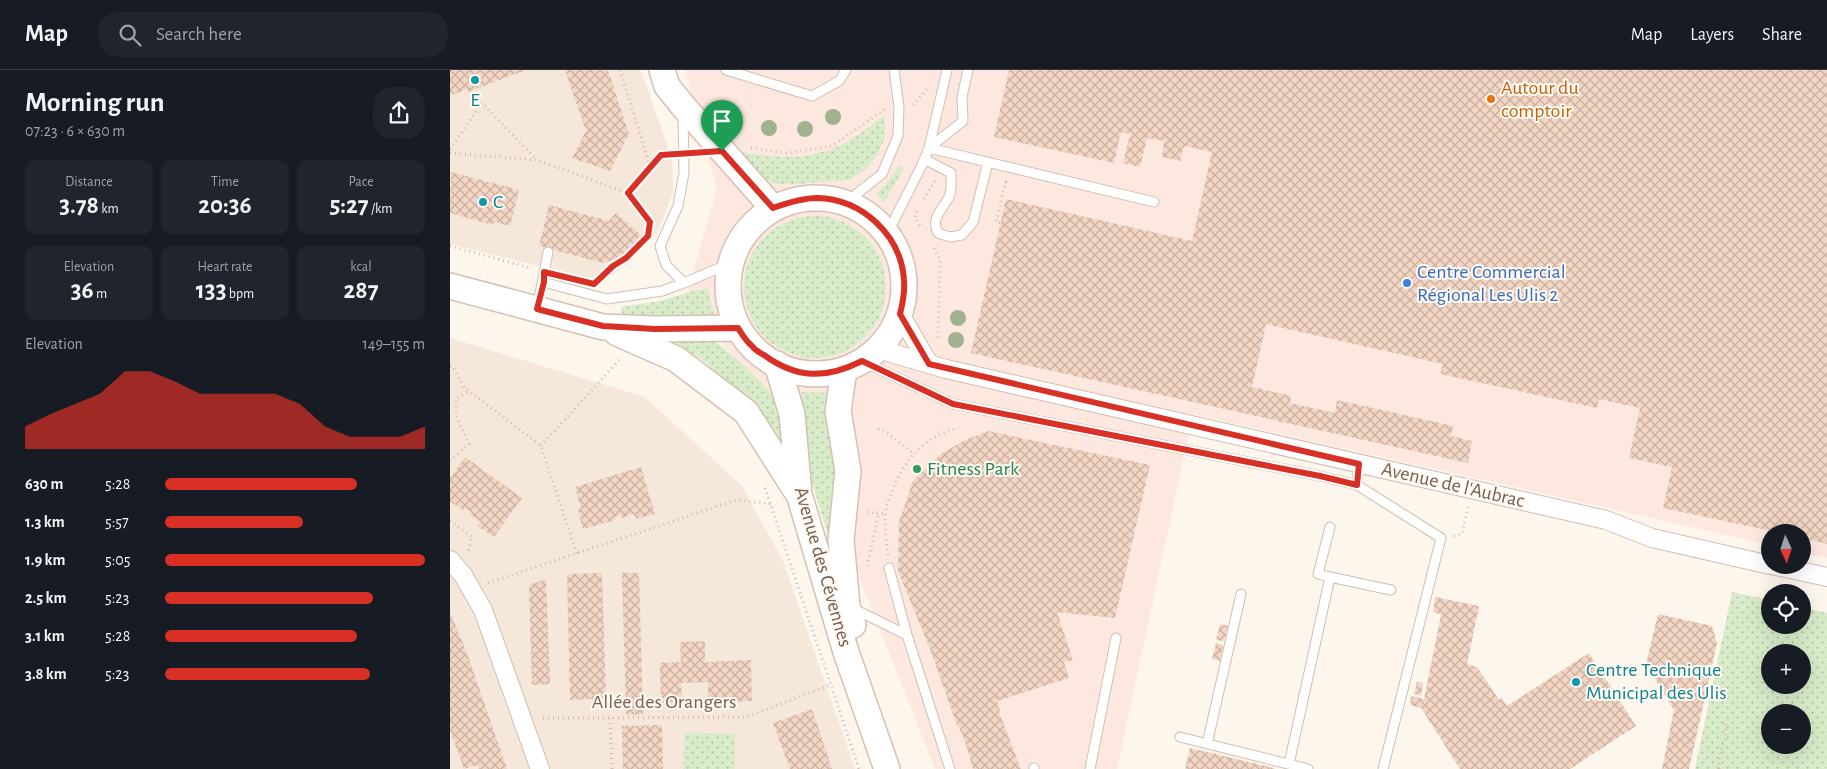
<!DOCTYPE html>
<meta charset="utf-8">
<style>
:root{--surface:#171b24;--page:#20242c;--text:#f1f3f6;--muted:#9ea1a6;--line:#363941;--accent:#d93025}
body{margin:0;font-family:"Alegreya Sans",sans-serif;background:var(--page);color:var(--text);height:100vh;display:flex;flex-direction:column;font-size:19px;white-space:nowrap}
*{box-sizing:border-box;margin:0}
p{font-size:16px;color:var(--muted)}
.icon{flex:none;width:28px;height:28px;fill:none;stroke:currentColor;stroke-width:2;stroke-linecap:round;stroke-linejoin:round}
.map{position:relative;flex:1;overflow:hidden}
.side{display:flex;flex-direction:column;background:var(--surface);width:450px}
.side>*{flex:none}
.needle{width:32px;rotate:177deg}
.controls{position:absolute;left:1311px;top:454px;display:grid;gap:10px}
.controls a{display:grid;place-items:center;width:50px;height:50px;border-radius:50%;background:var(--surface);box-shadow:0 5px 20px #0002;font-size:25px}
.pin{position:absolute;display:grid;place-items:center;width:42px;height:42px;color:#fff;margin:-51px -21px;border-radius:50% 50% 50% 0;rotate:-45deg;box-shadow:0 0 5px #0007}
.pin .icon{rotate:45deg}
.round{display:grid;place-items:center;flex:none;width:52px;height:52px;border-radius:20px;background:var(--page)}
.head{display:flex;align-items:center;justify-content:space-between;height:85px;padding:0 25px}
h1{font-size:28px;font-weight:700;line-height:38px}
.metrics{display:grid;grid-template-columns:repeat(3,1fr);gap:8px;height:85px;padding:5px 25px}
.metrics div{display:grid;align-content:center;border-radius:12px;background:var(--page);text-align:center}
.metrics b{font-size:25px;font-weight:700}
.metrics small{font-size:14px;font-weight:400}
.metrics p{font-size:14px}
.chart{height:140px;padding:10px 25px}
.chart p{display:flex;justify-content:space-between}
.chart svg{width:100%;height:90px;margin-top:5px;fill:var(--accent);opacity:.7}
ul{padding:0 25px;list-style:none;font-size:16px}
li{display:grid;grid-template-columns:80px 60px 1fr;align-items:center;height:38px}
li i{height:12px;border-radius:6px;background:var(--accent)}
header{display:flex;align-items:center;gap:30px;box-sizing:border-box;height:70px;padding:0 25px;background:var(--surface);border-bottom:1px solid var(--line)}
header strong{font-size:24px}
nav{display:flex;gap:28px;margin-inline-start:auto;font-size:18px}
.search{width:350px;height:45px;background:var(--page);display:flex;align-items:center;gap:12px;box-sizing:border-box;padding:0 18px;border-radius:20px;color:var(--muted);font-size:19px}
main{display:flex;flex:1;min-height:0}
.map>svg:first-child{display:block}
.residential{fill:#f5e8da}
.commercial{fill:#fde8e0}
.grass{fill:url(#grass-dots);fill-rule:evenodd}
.building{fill:url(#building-cross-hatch)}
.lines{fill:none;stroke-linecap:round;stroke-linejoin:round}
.lane-casing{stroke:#d1beb0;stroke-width:11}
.street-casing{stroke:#d1beb0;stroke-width:20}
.secondary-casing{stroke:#d6c0b0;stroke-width:28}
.path{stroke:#d9b8a5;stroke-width:3;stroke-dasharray:1 4;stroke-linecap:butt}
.lane{stroke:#fff;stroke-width:9}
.street{stroke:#fff;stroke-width:18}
.secondary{stroke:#fff;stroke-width:25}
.tree{fill:#a0b28e}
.route-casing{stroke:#fff;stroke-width:10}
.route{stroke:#d93025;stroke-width:6}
.culture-dot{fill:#0f9aa8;stroke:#fffaf3;stroke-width:2}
.food-dot{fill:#e8710a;stroke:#fffaf3;stroke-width:2}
.shop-dot{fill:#3f7fe0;stroke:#fffaf3;stroke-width:2}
.leisure-dot{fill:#2e9e5b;stroke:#fffaf3;stroke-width:2}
.labels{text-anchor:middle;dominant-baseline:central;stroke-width:4;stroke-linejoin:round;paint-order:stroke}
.food-label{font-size:20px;fill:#c56008;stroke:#fffaf3;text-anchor:start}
.culture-label{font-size:20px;fill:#0d838f;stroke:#fffaf3;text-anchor:start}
.shop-label{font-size:20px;fill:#366cbe;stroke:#fffaf3;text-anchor:start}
.leisure-label{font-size:20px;fill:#27864d;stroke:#fffaf3;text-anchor:start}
.street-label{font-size:20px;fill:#7a5c4d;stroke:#fffaf3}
</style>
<header>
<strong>Map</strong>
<div class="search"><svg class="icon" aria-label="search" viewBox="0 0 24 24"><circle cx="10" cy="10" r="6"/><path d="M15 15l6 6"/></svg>Search here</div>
<nav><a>Map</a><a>Layers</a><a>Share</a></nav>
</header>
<main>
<section class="side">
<div class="head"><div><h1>Morning run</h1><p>07:23 · 6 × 630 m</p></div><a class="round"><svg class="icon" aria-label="share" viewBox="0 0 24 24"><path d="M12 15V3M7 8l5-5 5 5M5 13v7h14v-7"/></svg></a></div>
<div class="metrics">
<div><p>Distance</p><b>3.78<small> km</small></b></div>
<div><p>Time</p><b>20:36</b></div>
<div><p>Pace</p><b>5:27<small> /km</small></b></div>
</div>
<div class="metrics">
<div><p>Elevation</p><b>36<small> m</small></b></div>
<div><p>Heart rate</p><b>133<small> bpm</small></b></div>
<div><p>kcal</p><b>287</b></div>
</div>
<div class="chart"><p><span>Elevation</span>149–155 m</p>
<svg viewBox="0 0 160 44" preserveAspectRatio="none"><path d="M0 44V33L10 27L20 22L30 17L40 6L50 6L60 11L70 17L80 17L90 17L100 17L110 22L120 33L130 38L140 38L150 38L160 33V44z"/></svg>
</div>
<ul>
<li><b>630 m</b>5:28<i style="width:74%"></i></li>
<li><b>1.3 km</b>5:57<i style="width:53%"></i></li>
<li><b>1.9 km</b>5:05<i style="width:100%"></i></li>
<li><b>2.5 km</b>5:23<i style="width:80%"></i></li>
<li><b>3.1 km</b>5:28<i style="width:74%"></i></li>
<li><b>3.8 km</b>5:23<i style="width:79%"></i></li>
</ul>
</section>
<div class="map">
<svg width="1377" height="699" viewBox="0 0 1377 699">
<defs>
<pattern id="grass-dots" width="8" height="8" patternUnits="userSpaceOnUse" patternTransform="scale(1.25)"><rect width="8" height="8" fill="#d8ecc9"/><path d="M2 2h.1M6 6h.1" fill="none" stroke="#b4c2a5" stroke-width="1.8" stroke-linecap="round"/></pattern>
<pattern id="building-cross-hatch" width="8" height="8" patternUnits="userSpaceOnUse" patternTransform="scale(1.25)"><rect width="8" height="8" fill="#f3d5c3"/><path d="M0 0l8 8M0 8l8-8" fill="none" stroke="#cab0a1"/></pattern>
</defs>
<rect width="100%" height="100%" fill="#fdf6ec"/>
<!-- residential -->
<path class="residential" d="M0 0H191L222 90 223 123 207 163 179 193 152 212 0 174Z
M0 268 195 327 292 416 333 491 405 699H0Z"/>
<!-- commercial -->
<path class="commercial" d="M235 0H1377V488L1353 483 1352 462H1320V475L743 344 667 699H485L357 376 235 229 267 119Z"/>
<!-- grass -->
<path class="grass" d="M435 45V67L428 84 416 99 399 110 345 114H327L308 106 295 94 293 82C323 88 353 90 382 79 401 72 419 57 435 45Z
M449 96 454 99 434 132 426 124 436 114Z
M294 217a71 71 0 1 1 142 0a71 71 0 1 1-142 0Z
M258 219 264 247 173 246 171 237 210 231 246 220Z
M213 265 262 268 299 300 334 336 335 382 296 328 250 288Z
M352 322 383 323 388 392 382 492 379 468 359 404 355 380 356 356Z
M1282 522 1320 530V555H1352L1353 537 1377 543V699H1245ZM1352 582V615H1320V582ZM1352 642V675H1320V642Z
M234 663 285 664V699H233Z"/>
<!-- building -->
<path class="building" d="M0 0H76L18 22 17 19 2 25 0 21Z
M115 0H158L179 64 160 101 122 88 136 61Z
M559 0H1377V474L1352 468V462H1326L1213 438 1222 397 1179 388 1190 338 1149 329 1147 338 990 304 993 294 816 254 802 317 841 326 840 333 885 343 887 330 1003 356 1001 366 1022 371 1018 393 521 283 556 129 742 171 762 82 734 76 730 91 712 87 714 71 697 68 690 97 673 93 680 64 671 62 664 93 544 67Z
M1 102 69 120 60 156 44 152 43 155 0 143Z
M99 135 159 151 166 143 192 166 175 186 153 193 89 176Z
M538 361 700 395 665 548 607 542 623 590 614 592 619 608 547 631 550 641 549 642 571 699H523L516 675 509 657 508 658 480 579 448 501 449 452 463 411 491 384 513 371Z
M15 387 72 428 44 467 27 456 31 452 20 445 21 442 15 438 14 441 0 431V406L1 407Z
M191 397 205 444 186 449 184 444 172 448 171 445 165 447 166 450 133 459 128 440 131 439 125 417Z
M152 503 156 628 120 630 117 504Z
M172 503H189L193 644 176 645Z
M96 509 100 614 82 615 79 515Z
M985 527 1029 536 1017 594 1027 597 1049 630 1052 628 1057 636 1139 583 1186 656 1120 699H1010L971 638 960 635 961 626 974 629 991 545 983 542Z
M0 542 17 583 57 699H29L27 695 14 699 0 660Z
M1208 544 1262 556 1267 573 1239 699H1212L1224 640 1196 594Z
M770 554 778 556 774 571 766 570Z
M255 571V592L301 590 302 631 258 632V612L231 613 232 632 211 633 210 593 231 592 230 572Z
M766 573 773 575 770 591 762 589Z
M967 612 973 613 971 626 964 624Z
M362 639 382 699H340L323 653Z
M212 655 213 699H173L172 656Z
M740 678 824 698V699H735Z"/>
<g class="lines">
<!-- lane casing -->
<g class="lane-casing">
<path id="lane" d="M276 0 362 26 389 11 396 0
M233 44 234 103 228 136 210 176 216 195 234 213
M479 78 704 132
M479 78 513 51 512 27 518 0
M474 89 501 103C501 111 502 120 499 127 493 139 480 148 488 163L500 167 512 165 523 152 538 92
M395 133 432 104 448 66 449 37 444 0
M437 164 472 95 479 78 497 0
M93 212 157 229 212 221 234 213 281 193
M87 239 98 182
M412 291 503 334 870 406 907 415
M909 393 907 415 991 468 933 699
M439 498 457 565
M880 507 941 520
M402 538 457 565 500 699
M730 667 858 699
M757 674 791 524
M839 694 880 507 868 504 880 457
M584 698V699
M640 699 666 568"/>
</g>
<!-- street casing -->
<g class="street-casing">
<path id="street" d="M450 244 479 294
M428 279 496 299 1156 450 1202 468 1320 495
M0 490 13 505 33 540 90 699
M1322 495 1377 507"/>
</g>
<!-- secondary casing -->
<g class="secondary-casing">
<path id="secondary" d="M212 0 217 16 233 36 323 138
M278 216a88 88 0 1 1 176 0a88 88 0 1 1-176 0Z
M0 216 153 257 205 259 288 258
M167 263 226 289 296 342 347 422
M327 294 342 344 349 424 396 582 437 699
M394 300 388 341 398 401 391 470 397 536 403 555"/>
</g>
<!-- path -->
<path class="path" d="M170 0 200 96
M463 35 477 19
M301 78 336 83 382 76 435 39
M0 79 32 33 86 89
M0 83 87 90 178 123 211 85 219 84
M178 123 200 152 199 160
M474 129 485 111
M467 141 465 147 470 156
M550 153 546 152 556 112H555
M0 176 81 198
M484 178 490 190 488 270
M147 212 163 196 176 188 196 168
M0 296 3 297 14 317 91 376 127 484
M428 359 436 362 463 383
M91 376 170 289
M0 391 19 374 6 346V330L19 320
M315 418 409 699
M417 442 436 444
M0 451 22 467 18 482
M1004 466 1012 464 1018 437
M438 485C436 470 434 454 436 439 437 433 440 427 442 421 454 390 475 366 508 358
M417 496 429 443
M38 513 286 430 322 434
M93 648 296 647 380 615
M160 648 162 699
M1269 699 1270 682 1276 668V653"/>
<!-- lane -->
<use href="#lane" class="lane"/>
<!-- street -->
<use href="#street" class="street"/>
<!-- secondary -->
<use href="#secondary" class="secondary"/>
</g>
<!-- trees -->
<g class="tree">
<circle cx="383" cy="47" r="8"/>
<circle cx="319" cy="58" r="8"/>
<circle cx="355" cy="59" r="8"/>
<circle cx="508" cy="248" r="8"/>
<circle cx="506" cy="270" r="8"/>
</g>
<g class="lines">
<!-- route casing -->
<g class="route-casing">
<path id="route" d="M272 81 323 138C337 133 352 128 367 128 412 129 451 165 454 210 455 221 453 232 450 244L479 294 909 394 907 415 870 406 503 334 412 291C376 309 347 309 314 285 310 283 305 280 302 276 296 271 292 264 288 258L205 259 153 256 87 239 94 212V202L144 214 163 196 176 188 198 166 200 152 178 123 211 85Z"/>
</g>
<!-- route -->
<use href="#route" class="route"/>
</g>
<!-- markers -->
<g class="culture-dot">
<circle cx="25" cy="10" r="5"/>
<circle cx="33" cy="132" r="5"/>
<circle cx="1126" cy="612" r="5"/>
</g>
<circle class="food-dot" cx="1041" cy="29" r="5"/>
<circle class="shop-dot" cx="957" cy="213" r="5"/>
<circle class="leisure-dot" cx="467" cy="399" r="5"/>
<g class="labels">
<!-- food labels -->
<g class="food-label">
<text x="1051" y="18">Autour du<tspan x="1051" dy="23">comptoir</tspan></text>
</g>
<!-- culture labels -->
<g class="culture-label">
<text x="25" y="30" text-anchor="middle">E</text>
<text x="43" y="132">C</text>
<text x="1136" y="600">Centre Technique<tspan x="1136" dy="23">Municipal des Ulis</tspan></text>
</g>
<!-- shop labels -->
<g class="shop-label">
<text x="967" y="202">Centre Commercial<tspan x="967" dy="23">Régional Les Ulis 2</tspan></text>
</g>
<!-- leisure labels -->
<g class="leisure-label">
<text x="477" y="399">Fitness Park</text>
</g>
<!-- street labels -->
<g class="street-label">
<text transform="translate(1003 415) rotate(13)">Avenue de l'Aubrac</text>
<text transform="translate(373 497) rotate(74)">Avenue des Cévennes</text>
<text x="214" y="632">Allée des Orangers</text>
</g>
</g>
</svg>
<div class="controls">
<a><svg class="needle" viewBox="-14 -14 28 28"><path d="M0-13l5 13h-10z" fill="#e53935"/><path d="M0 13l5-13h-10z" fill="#9ea1a6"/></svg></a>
<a><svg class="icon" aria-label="locate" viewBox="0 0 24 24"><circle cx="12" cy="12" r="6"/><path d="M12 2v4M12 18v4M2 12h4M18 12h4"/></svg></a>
<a>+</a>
<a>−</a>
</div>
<div class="pin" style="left:272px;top:81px;background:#1e9e55"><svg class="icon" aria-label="arrive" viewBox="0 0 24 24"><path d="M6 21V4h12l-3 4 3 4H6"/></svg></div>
</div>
</main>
